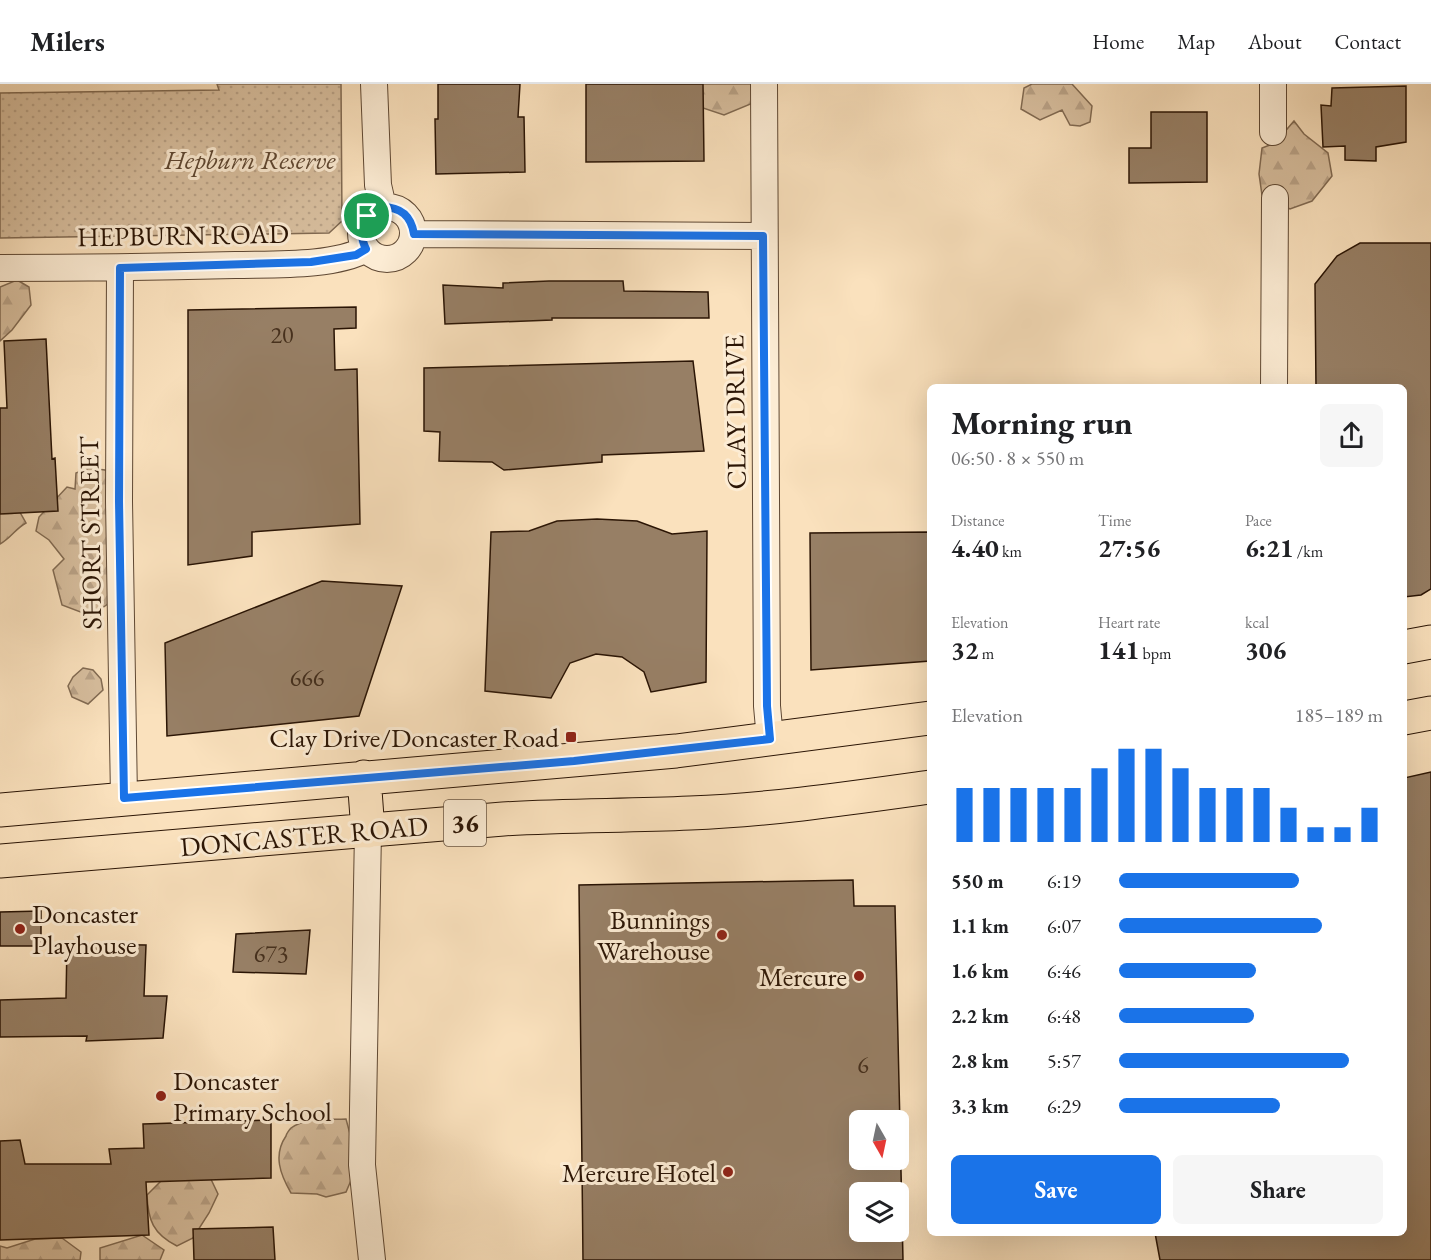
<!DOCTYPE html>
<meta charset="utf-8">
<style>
:root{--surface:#fff;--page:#f6f6f6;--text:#202124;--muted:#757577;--line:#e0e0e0;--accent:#1a73e8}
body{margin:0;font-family:"EB Garamond",serif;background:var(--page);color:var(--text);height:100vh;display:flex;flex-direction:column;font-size:22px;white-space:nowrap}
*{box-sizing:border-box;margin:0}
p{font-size:20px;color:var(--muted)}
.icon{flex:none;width:33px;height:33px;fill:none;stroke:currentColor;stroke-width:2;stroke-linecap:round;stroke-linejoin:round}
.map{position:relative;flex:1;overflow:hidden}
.side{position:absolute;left:927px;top:300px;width:480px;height:852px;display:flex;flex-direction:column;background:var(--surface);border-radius:9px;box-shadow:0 6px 24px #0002}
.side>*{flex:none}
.needle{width:39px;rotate:171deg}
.controls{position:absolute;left:849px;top:1026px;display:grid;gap:12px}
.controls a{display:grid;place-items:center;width:60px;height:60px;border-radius:9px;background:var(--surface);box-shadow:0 6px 24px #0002;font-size:30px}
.pin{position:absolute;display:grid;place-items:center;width:51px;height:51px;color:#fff;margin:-26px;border:3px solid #fff;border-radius:50%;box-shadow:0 2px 6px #0007}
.round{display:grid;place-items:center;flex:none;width:63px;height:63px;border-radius:9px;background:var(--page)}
.summary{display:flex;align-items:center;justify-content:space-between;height:102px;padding:0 24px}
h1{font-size:33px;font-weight:700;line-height:45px}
.stats{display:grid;grid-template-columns:repeat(3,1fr);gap:9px;height:102px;padding:6px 24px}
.stats div{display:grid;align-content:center}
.stats b{font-size:26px;font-weight:700}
.stats small{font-size:16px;font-weight:400}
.stats p{font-size:16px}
.chart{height:168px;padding:12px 24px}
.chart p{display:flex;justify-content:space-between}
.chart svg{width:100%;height:108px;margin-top:6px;stroke:var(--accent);stroke-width:6}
.button{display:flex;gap:12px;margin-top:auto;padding:12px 24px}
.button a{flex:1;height:69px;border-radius:9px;background:var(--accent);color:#fff;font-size:24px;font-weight:700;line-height:69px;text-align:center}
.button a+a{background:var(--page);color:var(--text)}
ul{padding:0 24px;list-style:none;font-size:20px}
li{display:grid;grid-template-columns:96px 72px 1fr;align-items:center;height:45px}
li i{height:15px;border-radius:8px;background:var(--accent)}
header{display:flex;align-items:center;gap:36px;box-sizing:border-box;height:84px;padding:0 30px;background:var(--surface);border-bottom:2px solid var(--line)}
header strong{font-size:28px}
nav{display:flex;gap:33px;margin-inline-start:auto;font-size:21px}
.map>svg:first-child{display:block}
.grass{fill:url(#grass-dots);stroke:#816a52;stroke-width:1.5}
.forest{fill:url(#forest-firs);stroke:#816a52;stroke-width:1.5}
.building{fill:#977f65;stroke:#2b1505;stroke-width:1.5;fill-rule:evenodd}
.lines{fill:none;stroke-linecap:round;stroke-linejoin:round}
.minor-casing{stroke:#5f4833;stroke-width:28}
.primary-casing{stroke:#2b1505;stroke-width:35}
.minor{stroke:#fcecd4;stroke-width:26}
.primary{stroke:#fae1bd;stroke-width:33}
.route-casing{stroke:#fff;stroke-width:12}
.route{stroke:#1a73e8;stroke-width:8}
.poi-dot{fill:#8f2418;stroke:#fcecd4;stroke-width:2}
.labels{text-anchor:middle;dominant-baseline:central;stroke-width:6;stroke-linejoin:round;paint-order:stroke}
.number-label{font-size:24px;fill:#46301d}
.shield{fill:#fcecd4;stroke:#6a5643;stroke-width:1.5}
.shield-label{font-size:26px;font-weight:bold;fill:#2b1505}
.park-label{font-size:27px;font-style:italic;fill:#5f4833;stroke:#fcecd4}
.street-label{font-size:27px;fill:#2b1505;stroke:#fcecd4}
.poi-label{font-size:27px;fill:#2b1505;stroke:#fcecd4;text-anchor:end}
</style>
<header>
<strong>Milers</strong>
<nav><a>Home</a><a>Map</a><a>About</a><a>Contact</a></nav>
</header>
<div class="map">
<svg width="1431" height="1176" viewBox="0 0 1431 1176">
<defs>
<pattern id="grass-dots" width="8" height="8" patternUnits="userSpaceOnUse" patternTransform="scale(1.5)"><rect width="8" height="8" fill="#d7be9e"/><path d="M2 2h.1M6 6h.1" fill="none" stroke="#b9a287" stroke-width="1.8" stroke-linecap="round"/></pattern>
<pattern id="forest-firs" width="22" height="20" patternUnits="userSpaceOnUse" patternTransform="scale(1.5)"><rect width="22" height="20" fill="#d7be9e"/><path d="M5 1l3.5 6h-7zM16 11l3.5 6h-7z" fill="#b9a287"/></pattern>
</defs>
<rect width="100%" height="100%" fill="#fae1bd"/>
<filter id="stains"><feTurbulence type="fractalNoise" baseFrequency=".00333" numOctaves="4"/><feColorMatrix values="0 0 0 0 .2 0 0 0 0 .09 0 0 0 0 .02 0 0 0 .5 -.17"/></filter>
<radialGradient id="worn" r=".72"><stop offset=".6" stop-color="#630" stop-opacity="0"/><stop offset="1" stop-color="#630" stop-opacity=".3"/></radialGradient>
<!-- grass -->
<path class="grass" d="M217 0H341L342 137 329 149 0 154V9L219 6Z"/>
<!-- forest -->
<path class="forest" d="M697 0H760L753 19 724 31 700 23Z
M1032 0H1072L1092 22 1090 38 1080 42 1070 41 1062 26 1040 36 1021 25 1024 4Z
M1294 37 1304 50 1328 69 1332 92 1312 117 1290 125 1262 111 1259 90 1262 64 1275 59Z
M17 196 29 203 31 221 12 246 0 257V203Z
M89 384 105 386 128 401 109 519 91 532 62 521 53 486 64 475 49 456 36 447 39 433 67 403 75 405 76 389Z
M0 422 17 423 26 439C15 445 11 454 0 460Z
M83 584 93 586 101 595 103 606 88 620 72 613 68 602 73 593Z
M346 1035 358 1080 346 1108 326 1113 317 1110 291 1109C280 1090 273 1071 286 1052 286 1050 290 1045 291 1044 306 1033 329 1036 346 1035Z
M208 1089 218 1110 209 1129 193 1154 177 1162C153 1150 148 1136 147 1111L168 1090Z
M142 1151 164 1166 160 1176H100V1164Z
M62 1154 81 1168 80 1176H0V1162L7 1164 35 1155Z"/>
<!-- building -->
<path class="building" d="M438 0H520L518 33H524L525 88 436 90 435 35H438Z
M586 0H703L704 77 586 78Z
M1406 2V58L1376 63V77L1345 76V62L1323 63 1321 21 1331 22 1332 4Z
M1151 28H1207V98L1129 99V64H1151Z
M1360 159H1431V505L1421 511 1404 513V303H1316L1315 200 1337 172Z
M549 197H623L624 207 708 208 709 234H552V236L445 240 443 201 503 204V199Z
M356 223V244L334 245 335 286 357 285 360 440 252 448V472L188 481V226Z
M46 255 52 375 55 374 58 427 0 430V324H7L4 257Z
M693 277 704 367 602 371V378L504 386 492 378 439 377 440 348 424 347V284Z
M597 435 637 437 672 450 707 447 706 598 651 608 644 588 622 573 596 570 570 579 551 614 485 607 491 448 529 447 557 437Z
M930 448V577L811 586 810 449Z
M322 497 402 502 359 632 167 652 165 559Z
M1431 688V1176H1160L1155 1149H1404V694Z
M853 796 854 822H895L903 1176H583L579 801ZM860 1036H898V1076H860ZM860 1108H898V1148H860Z
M41 827V862H0V828Z
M310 846 306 890 233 888 236 850Z
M67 860 146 861 144 912H167L163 954 86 957 87 952 0 953V916L66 914Z
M271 1036V1094L146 1098 149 1151 0 1156V1057L20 1056 25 1080H111L109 1065 144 1064 143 1040Z
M273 1143 275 1176H194L193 1145Z"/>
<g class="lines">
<!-- minor casing -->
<g class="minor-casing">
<path id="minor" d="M374 0 378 101 383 123
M764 0 767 622 770 655
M1273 0V48
M361 149a26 26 0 1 1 52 0a26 26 0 1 1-52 0Z
M414 150 763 152
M0 184C78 184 156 183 235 181 272 180 334 183 366 165
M120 184 119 417 124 714
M1274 303 1275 114
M368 747 362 1081 372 1176"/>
</g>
<!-- primary casing -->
<g class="primary-casing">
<path id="primary" d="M1404 563 1431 558
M1404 634 1431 629
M364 693 368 747
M0 726 676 667 930 634
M0 777 503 735C565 731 627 732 690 729 770 726 851 714 930 703"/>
</g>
<!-- minor -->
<use href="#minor" class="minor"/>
<!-- primary -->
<use href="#primary" class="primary"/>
</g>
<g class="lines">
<!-- route casing -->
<g class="route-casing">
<path id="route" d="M382 123C401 123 411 132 414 150L763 152 767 622 770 655 574 677 124 714 119 417 120 184 311 178 356 171 366 165C357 146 363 130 382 123Z"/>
</g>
<!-- route -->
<use href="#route" class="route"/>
</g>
<!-- markers -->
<g class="poi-dot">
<rect x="565" y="647" width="12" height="12" rx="3"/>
<circle cx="20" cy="845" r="6"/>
<circle cx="722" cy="851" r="6"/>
<circle cx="859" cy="892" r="6"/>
<circle cx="161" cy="1012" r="6"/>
<circle cx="728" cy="1088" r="6"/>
</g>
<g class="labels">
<!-- number labels -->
<g class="number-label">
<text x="282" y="250">20</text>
<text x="307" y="593">666</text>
<text x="271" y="869">673</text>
<text x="863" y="980">6</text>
</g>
<!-- shield labels -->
<rect class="shield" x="444" y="716" width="42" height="46" rx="4.5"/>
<g class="shield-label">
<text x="465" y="739">36</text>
</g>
<!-- park labels -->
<g class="park-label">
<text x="250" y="75">Hepburn Reserve</text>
</g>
<!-- street labels -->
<g class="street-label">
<text transform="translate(183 151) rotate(-1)">HEPBURN ROAD</text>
<text transform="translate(735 328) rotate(-91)">CLAY DRIVE</text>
<text transform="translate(90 449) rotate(-91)">SHORT STREET</text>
<text transform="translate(304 752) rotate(-5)">DONCASTER ROAD</text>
</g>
<!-- poi labels -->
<g class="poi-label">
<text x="559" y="653">Clay Drive/Doncaster Road</text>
<text x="32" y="829" text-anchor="start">Doncaster<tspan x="32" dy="31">Playhouse</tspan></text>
<text x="710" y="835">Bunnings<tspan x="710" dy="31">Warehouse</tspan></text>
<text x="847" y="892">Mercure</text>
<text x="173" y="996" text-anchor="start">Doncaster<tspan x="173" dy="31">Primary School</tspan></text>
<text x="716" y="1088">Mercure Hotel</text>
</g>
</g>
<rect width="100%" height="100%" filter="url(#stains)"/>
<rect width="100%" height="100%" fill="url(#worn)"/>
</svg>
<div class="controls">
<a><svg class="needle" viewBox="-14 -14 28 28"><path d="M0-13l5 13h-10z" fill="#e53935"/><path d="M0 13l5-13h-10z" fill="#757577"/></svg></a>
<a><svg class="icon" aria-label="layers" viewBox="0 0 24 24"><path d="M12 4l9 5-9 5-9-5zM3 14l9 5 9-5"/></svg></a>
</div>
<div class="pin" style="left:367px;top:132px;background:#1e9e55"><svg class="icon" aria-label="arrive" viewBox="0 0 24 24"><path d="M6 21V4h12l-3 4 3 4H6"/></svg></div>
<section class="side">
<div class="summary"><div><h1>Morning run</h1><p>06:50 · 8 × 550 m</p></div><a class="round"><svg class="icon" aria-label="share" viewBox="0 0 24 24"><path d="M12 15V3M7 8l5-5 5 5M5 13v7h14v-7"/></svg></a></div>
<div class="stats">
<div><p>Distance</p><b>4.40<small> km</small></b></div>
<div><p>Time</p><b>27:56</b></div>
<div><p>Pace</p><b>6:21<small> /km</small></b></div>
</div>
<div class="stats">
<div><p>Elevation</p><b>32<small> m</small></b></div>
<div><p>Heart rate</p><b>141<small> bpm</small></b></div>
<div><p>kcal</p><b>306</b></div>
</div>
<div class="chart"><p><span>Elevation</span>185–189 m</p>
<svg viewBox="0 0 160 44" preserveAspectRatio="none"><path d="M5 44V22M15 44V22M25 44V22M35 44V22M45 44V22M55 44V14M65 44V6M75 44V6M85 44V14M95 44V22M105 44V22M115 44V22M125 44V30M135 44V38M145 44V38M155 44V30"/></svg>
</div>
<ul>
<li><b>550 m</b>6:19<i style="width:68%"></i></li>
<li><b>1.1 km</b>6:07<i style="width:77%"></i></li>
<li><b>1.6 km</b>6:46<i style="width:52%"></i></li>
<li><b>2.2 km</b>6:48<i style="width:51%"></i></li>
<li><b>2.8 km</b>5:57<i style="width:87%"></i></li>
<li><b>3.3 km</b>6:29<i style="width:61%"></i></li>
</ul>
<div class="button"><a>Save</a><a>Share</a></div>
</section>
</div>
